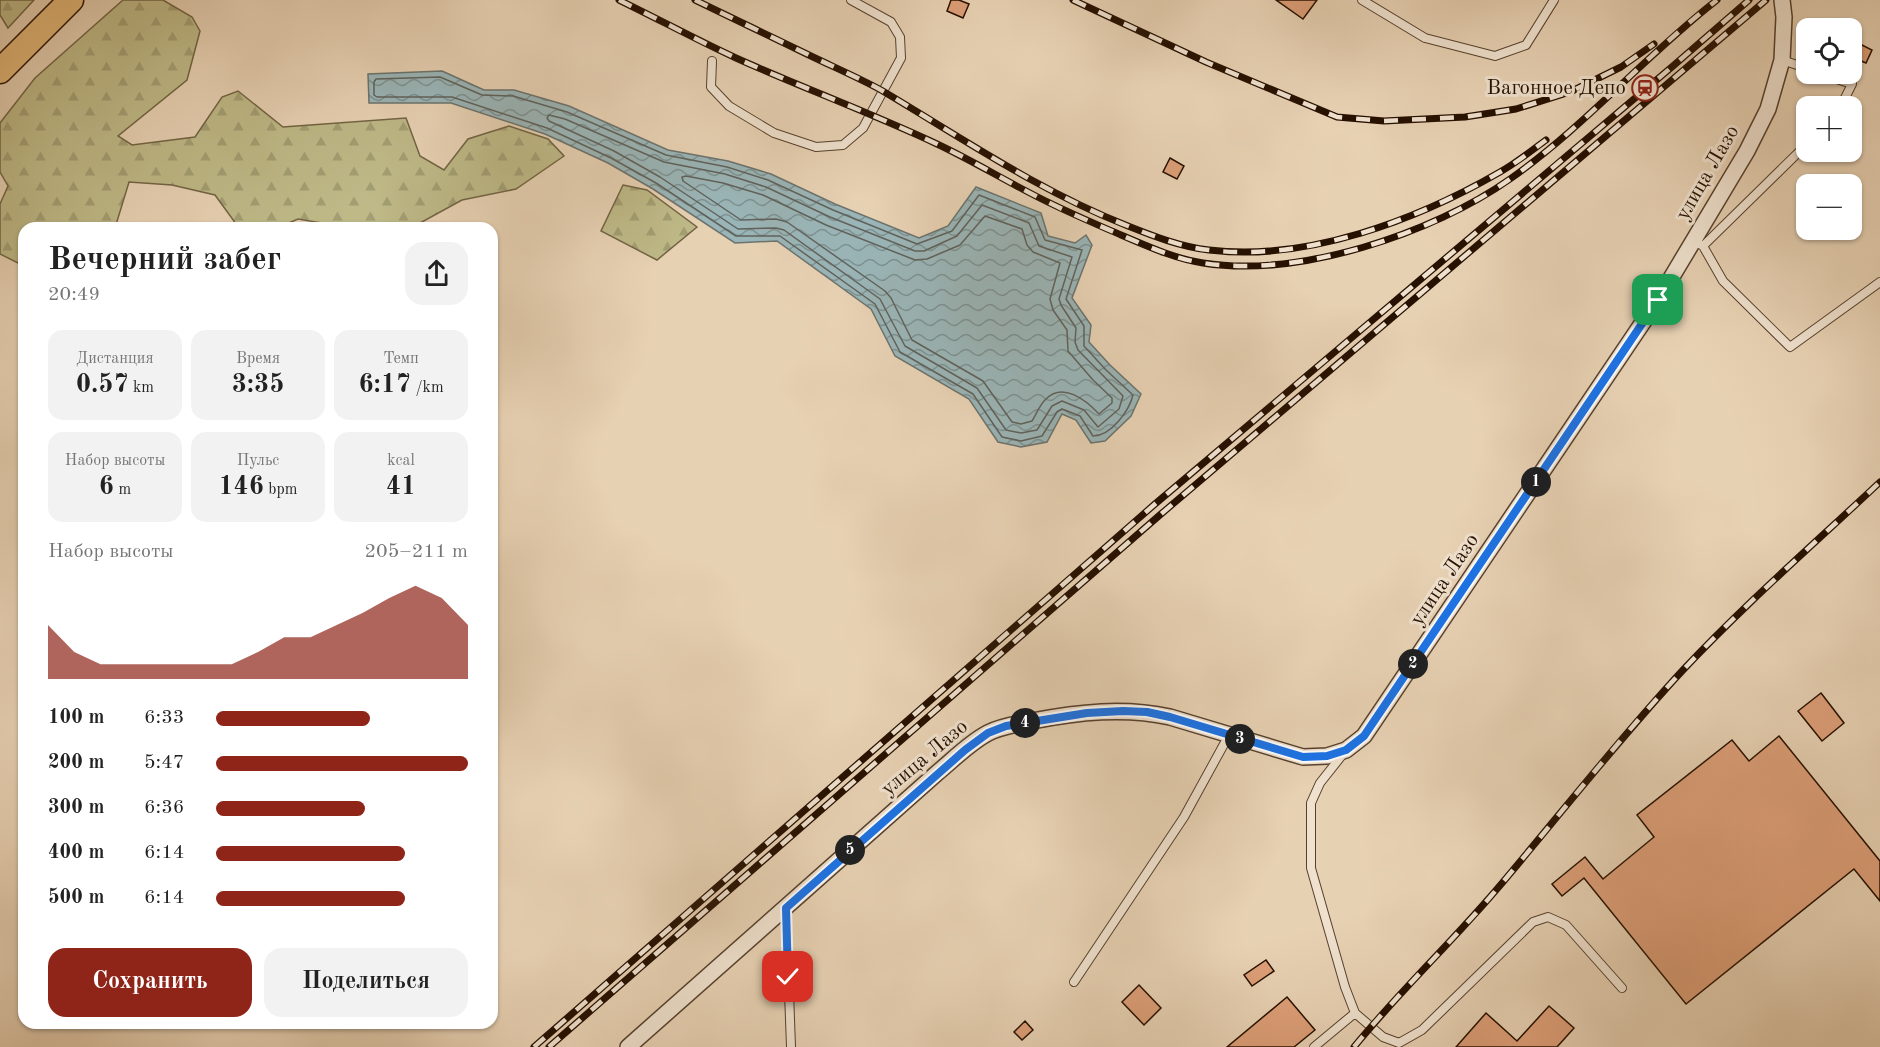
<!DOCTYPE html>
<html lang="ru">
<meta charset="utf-8">
<style>
:root{--surface:#fff;--page:#f2f2f2;--text:#222;--muted:#767676;--accent:#8f2418}
body{margin:0;font-family:"Old Standard TT",serif;background:var(--page);color:var(--text);height:100vh;display:flex;flex-direction:column;font-size:22px;white-space:nowrap}
*{box-sizing:border-box;margin:0}
p{font-size:20px;color:var(--muted)}
.icon{flex:none;width:33px;height:33px;fill:none;stroke:currentColor;stroke-width:2;stroke-linecap:round;stroke-linejoin:round}
.map{position:relative;flex:1;overflow:hidden}
.side{position:absolute;left:18px;top:222px;width:480px;height:807px;display:flex;flex-direction:column;background:var(--surface);border-radius:18px;box-shadow:0 2px 4px #0004}
.side>*{flex:none}
.fabs{position:absolute;left:1796px;top:18px;display:grid;gap:12px}
.fabs a{display:grid;place-items:center;width:66px;height:66px;border-radius:12px;background:var(--surface);box-shadow:0 2px 4px #0004;font-size:30px}
.pin{position:absolute;display:grid;place-items:center;width:51px;height:51px;color:#fff;margin:-26px;border-radius:12px;box-shadow:0 3px 9px #0006}
.km{position:absolute;width:30px;height:30px;margin:-15px;border-radius:50%;background:#222;color:#fff;font-size:16px;line-height:30px;text-align:center}
.round{display:grid;place-items:center;flex:none;width:63px;height:63px;border-radius:18px;background:var(--page)}
.headline{display:flex;align-items:center;justify-content:space-between;height:102px;padding:0 30px}
h1{font-size:33px;font-weight:700;line-height:45px}
.stats{display:grid;grid-template-columns:repeat(3,1fr);gap:9px;height:102px;padding:6px 30px}
.stats div{display:grid;align-content:center;border-radius:15px;background:var(--page);text-align:center}
.stats b{font-size:26px;font-weight:700}
.stats small{font-size:16px;font-weight:400}
.stats p{font-size:16px}
.chart{height:168px;padding:12px 30px}
.chart p{display:flex;justify-content:space-between}
.chart svg{width:100%;height:108px;margin-top:6px;fill:var(--accent);opacity:.7}
.cta{display:flex;gap:12px;margin-top:auto;padding:12px 30px}
.cta a{flex:1;height:69px;border-radius:18px;background:var(--accent);color:#fff;font-size:24px;font-weight:700;line-height:69px;text-align:center}
.cta a+a{background:var(--page);color:var(--text)}
ul{padding:0 30px;list-style:none;font-size:20px}
li{display:grid;grid-template-columns:96px 72px 1fr;align-items:center;height:45px}
li i{height:15px;border-radius:8px;background:var(--accent)}
.map>svg:first-child{display:block}
.forest{fill:url(#forest-firs);stroke:#726444;stroke-width:1.5}
.water{fill:url(#water-waves);stroke:#6c736e;stroke-width:1.5}
.lines{fill:none;stroke-linecap:round;stroke-linejoin:round}
.shore{stroke:#60625c;stroke-width:1.5}
.building{fill:#dd9f78;stroke:#261000;stroke-width:1.5}
.service-casing{stroke:#56402d;stroke-width:10}
.minor-casing{stroke:#56402d;stroke-width:18}
.primary-casing{stroke:#261000;stroke-width:27}
.service{stroke:#efe1ce;stroke-width:8}
.minor{stroke:#efe1ce;stroke-width:15}
.primary{stroke:#e4b87a;stroke-width:24}
.rail-casing{stroke:#261000;stroke-width:7}
.rail{stroke:#efe1ce;stroke-width:4.5;stroke-dasharray:14;stroke-linecap:butt}
.route-casing{stroke:#fff;stroke-width:12}
.route{stroke:#1a73e8;stroke-width:8}
.labels{text-anchor:middle;dominant-baseline:central;stroke-width:6;stroke-linejoin:round;paint-order:stroke}
.poi-label{font-size:21px;fill:#261000;stroke:#efe1ce;text-anchor:end}
.street-label{font-size:21px;fill:#261000;stroke:#efe1ce}
</style>
<div class="map">
<svg width="1880" height="1047" viewBox="0 0 1880 1047">
<defs>
<pattern id="forest-firs" width="22" height="20" patternUnits="userSpaceOnUse" patternTransform="scale(1.5)"><rect width="22" height="20" fill="#beb987"/><path d="M5 1l3.5 6h-7zM16 11l3.5 6h-7z" fill="#a39e73"/></pattern>
<pattern id="water-waves" width="16" height="10" patternUnits="userSpaceOnUse" patternTransform="scale(1.5)"><rect width="16" height="10" fill="#9ab5b7"/><path d="M0 5q4-4 8 0t8 0" fill="none" stroke="#7d9292"/></pattern>
</defs>
<rect width="100%" height="100%" fill="#e7d1b3"/>
<filter id="stains"><feTurbulence type="fractalNoise" baseFrequency=".00333" numOctaves="4"/><feColorMatrix values="0 0 0 0 .2 0 0 0 0 .09 0 0 0 0 .02 0 0 0 .5 -.17"/></filter>
<radialGradient id="worn" r=".72"><stop offset=".6" stop-color="#630" stop-opacity="0"/><stop offset="1" stop-color="#630" stop-opacity=".3"/></radialGradient>
<!-- forest -->
<path class="forest" d="M0 0H34L8 28 0 15Z
M123 0H163L192 17 200 31 187 80 118 136 132 145 195 137 222 97 238 91 283 127 406 118 420 156 444 170 468 139 509 126 548 139 564 156 516 189 462 200 411 228H351L298 219 277 228H239L215 195 172 185 129 182 115 228H24V266L0 254V204L8 186 0 172V123L35 78Z
M623 185 647 190 697 227 657 260 601 231Z"/>
<!-- water -->
<path class="water" d="M442 71 484 90H514L569 106 668 150 728 161 771 174 835 204 919 238 948 226 976 187 1041 213 1048 236 1075 243 1086 235 1092 245 1072 298 1091 325 1089 342 1110 365 1141 394 1131 416 1105 441 1091 443 1076 420 1062 414 1047 442 1021 447 998 442 969 399 895 356 871 309 777 241 735 243 653 189 608 163 545 134 451 103H369L368 74Z"/>
<g class="lines">
<!-- shore -->
<path class="shore" d="M440 77 482 95 513 96 567 112 666 155 727 167 768 180 833 210 917 244 952 231 979 195 1035 217 1045 240 1082 250 1066 299 1084 326V346L1106 370 1133 395C1129 411 1111 436 1093 436L1080 416 1062 409 1057 412 1042 436 1021 441 1002 437 973 394 900 352 875 304 780 236H736L656 183 611 158 547 128 452 97H377L374 95V82L376 79Z
M549 115 565 119 664 162 725 174 766 187 830 217 915 251H924L957 236 982 205 1029 223 1039 246 1072 257 1059 299 1061 305 1076 328 1075 342 1078 350 1123 396 1119 409 1098 427 1084 410 1062 401 1052 406 1037 430 1021 433 1006 430 977 388 905 346 880 299 784 230 776 228 738 229 660 177 614 151 549 121 547 118Z
M686 176 723 183 763 195 826 225 915 260 927 259 960 245 985 216 1022 229 1027 245 1033 252 1060 263 1050 299 1053 310 1067 330 1068 351 1093 380 1112 398V403L1099 414C1086 400 1062 381 1045 400 1039 406 1036 415 1032 421L1021 424 1012 422 983 381 912 340 891 298 885 291 787 222 776 219 741 220 683 181 682 177Z"/>
</g>
<!-- building -->
<path class="building" d="M951 0H959L969 4 963 18 947 11Z
M1276 0H1317L1303 19Z
M1860 44 1872 50 1866 63 1854 58Z
M1170 158 1184 166 1177 179 1163 172Z
M1821 693 1844 723 1822 741 1798 711Z
M1779 736 1880 861V901L1854 869 1686 1004 1584 878 1562 896 1552 884 1585 857 1603 879 1654 837 1637 815 1732 740 1749 761Z
M1266 960 1274 971 1252 986 1244 975Z
M1139 985 1161 1008 1144 1025 1122 1002Z
M1287 997 1315 1030 1294 1047H1227Z
M1549 1006 1574 1028 1557 1047H1456L1486 1013 1517 1041Z
M1025 1021 1033 1030 1022 1040 1014 1032Z"/>
<g class="lines">
<!-- service casing -->
<g class="service-casing">
<path id="service" d="M1362 0 1425 38 1495 56 1526 45 1554 0
M1782 60 1806 68
M712 61 711 87 729 106 774 133 816 147 843 145 863 128 901 58 900 37 891 22 851 0
M1821 74 1852 84 1841 106
M1694 241 1703 246 1723 281 1790 347 1880 282
M1703 246 1806 145
M1343 754 1320 783 1311 803V868L1345 987 1355 1013 1383 1037 1399 1043 1422 1030 1533 922 1548 917 1566 925 1622 988
M786 909 791 1047
M1074 982 1184 817 1229 735
M1314 1047 1355 1013"/>
</g>
<!-- minor casing -->
<g class="minor-casing">
<path id="minor" d="M628 1047 937 773C953 760 969 743 988 733 1001 726 1018 724 1032 721 1079 712 1124 707 1170 717L1303 757 1327 756 1346 750 1364 736 1658 300 1747 151 1768 109 1782 60 1784 17 1782 0"/>
</g>
<!-- primary casing -->
<g class="primary-casing">
<path id="primary" d="M0 71 71 0"/>
</g>
<!-- service -->
<use href="#service" class="service"/>
<!-- minor -->
<use href="#minor" class="minor"/>
<!-- primary -->
<use href="#primary" class="primary"/>
<!-- rail casing -->
<g class="rail-casing">
<path id="rail" d="M619 0C658 19 697 40 736 58 803 88 871 113 937 144 969 159 999 177 1030 193 1060 209 1091 222 1121 235 1147 246 1175 259 1203 263 1299 278 1432 234 1510 179 1584 127 1645 56 1717 0
M695 0C734 19 774 38 813 57 836 68 859 78 881 90 962 138 1039 191 1128 226 1153 236 1181 247 1209 250 1306 262 1417 220 1500 172 1516 163 1531 151 1546 140
M1073 0 1206 62 1337 117 1384 121 1465 117 1516 109 1570 92 1621 67 1654 44
M534 1047 1155 504 1673 66 1749 0
M549 1047 1161 514 1766 0
M1354 1047C1399 992 1451 943 1497 889 1559 816 1618 740 1683 670 1745 604 1814 544 1880 482"/>
</g>
<!-- rail -->
<use href="#rail" class="rail"/>
</g>
<g class="lines">
<!-- route casing -->
<g class="route-casing">
<path id="route" d="M788 977 786 908 965 750 988 733 1006 726 1087 713 1123 711 1147 712 1170 717 1303 757 1327 756 1346 750 1364 736 1658 300"/>
</g>
<!-- route -->
<use href="#route" class="route"/>
</g>
<!-- icons -->
<defs>
<g id="station-ring" transform="scale(1.35)"><circle r="9.5" fill="#efe1ce" stroke="#8f2418" stroke-width="1.5"/><path d="M-3-6H3Q5-6 5-4V2Q5 4 3 4L4.5 6H3L1.5 4h-3L-3 6H-4.5L-3 4Q-5 4-5 2V-4Q-5-6-3-6ZM-3.5-4v3h7v-3ZM-3.5 1v1.5H-2V1ZM2 1v1.5H3.5V1Z" fill="#8f2418"/></g>
</defs>
<g fill-rule="evenodd">
<use href="#station-ring" x="1645" y="88"/>
</g>
<g class="labels">
<!-- poi labels -->
<g class="poi-label">
<text x="1626" y="88">Вагонное Депо</text>
</g>
<!-- street labels -->
<g class="street-label">
<text transform="translate(1708 173) rotate(-60)">улица Лазо</text>
<text transform="translate(1445 580) rotate(-56)">улица Лазо</text>
<text transform="translate(925 758) rotate(-40)">улица Лазо</text>
</g>
</g>
<rect width="100%" height="100%" filter="url(#stains)"/>
<rect width="100%" height="100%" fill="url(#worn)"/>
</svg>
<div class="fabs">
<a><svg class="icon" aria-label="locate" viewBox="0 0 24 24"><circle cx="12" cy="12" r="6"/><path d="M12 2v4M12 18v4M2 12h4M18 12h4"/></svg></a>
<a>+</a>
<a>−</a>
</div>
<div class="pin" style="left:1658px;top:300px;background:#1e9e55"><svg class="icon" aria-label="arrive" viewBox="0 0 24 24"><path d="M6 21V4h12l-3 4 3 4H6"/></svg></div>
<div class="pin" style="left:788px;top:977px;background:#d93025"><svg class="icon" aria-label="check" viewBox="0 0 24 24"><path d="M5 12l5 5 9-10"/></svg></div>
<b class="km" style="left:1536px;top:482px">1</b>
<b class="km" style="left:1413px;top:664px">2</b>
<b class="km" style="left:1240px;top:739px">3</b>
<b class="km" style="left:1025px;top:723px">4</b>
<b class="km" style="left:850px;top:850px">5</b>
<section class="side">
<div class="headline"><div><h1>Вечерний забег</h1><p>20:49</p></div><a class="round"><svg class="icon" aria-label="share" viewBox="0 0 24 24"><path d="M12 15V3M7 8l5-5 5 5M5 13v7h14v-7"/></svg></a></div>
<div class="stats">
<div><p>Дистанция</p><b>0.57<small> km</small></b></div>
<div><p>Время</p><b>3:35</b></div>
<div><p>Темп</p><b>6:17<small> /km</small></b></div>
</div>
<div class="stats">
<div><p>Набор высоты</p><b>6<small> m</small></b></div>
<div><p>Пульс</p><b>146<small> bpm</small></b></div>
<div><p>kcal</p><b>41</b></div>
</div>
<div class="chart"><p><span>Набор высоты</span>205–211 m</p>
<svg viewBox="0 0 160 44" preserveAspectRatio="none"><path d="M0 44V22L10 33L20 38L30 38L40 38L50 38L60 38L70 38L80 33L90 27L100 27L110 22L120 17L130 11L140 6L150 11L160 22V44z"/></svg>
</div>
<ul>
<li><b>100 m</b>6:33<i style="width:61%"></i></li>
<li><b>200 m</b>5:47<i style="width:100%"></i></li>
<li><b>300 m</b>6:36<i style="width:59%"></i></li>
<li><b>400 m</b>6:14<i style="width:75%"></i></li>
<li><b>500 m</b>6:14<i style="width:75%"></i></li>
</ul>
<div class="cta"><a>Сохранить</a><a>Поделиться</a></div>
</section>
</div>
